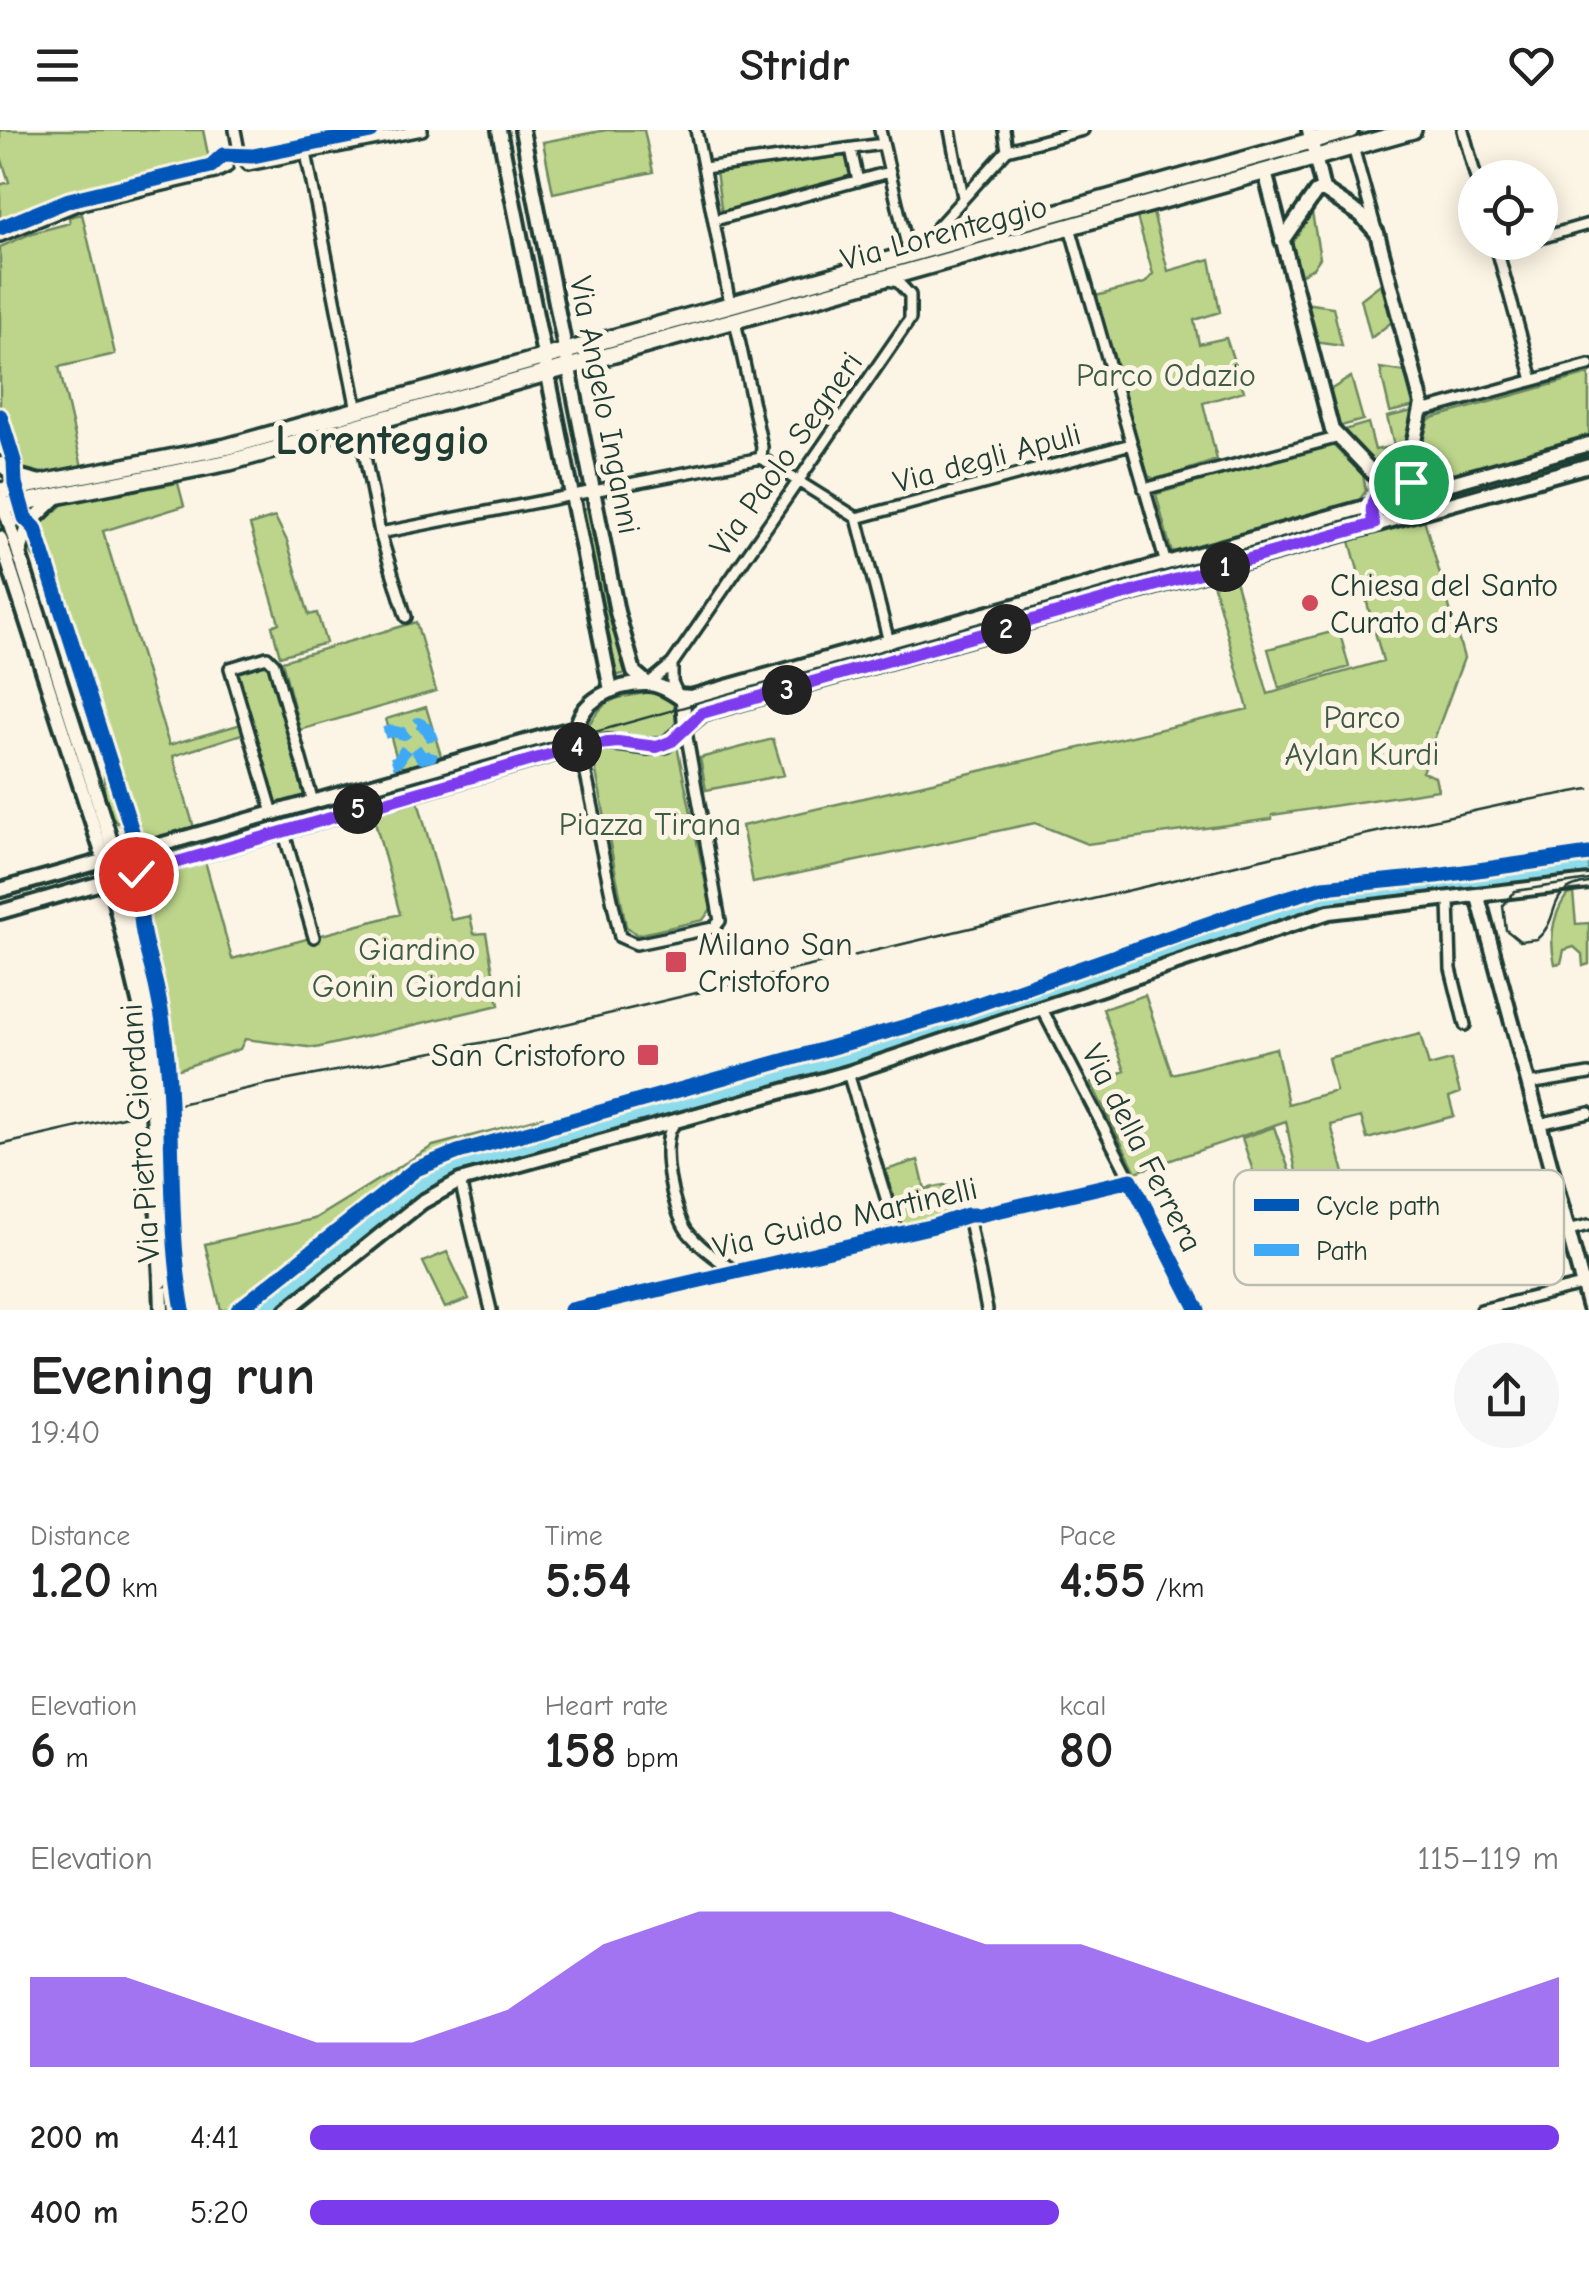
<!DOCTYPE html>
<meta charset="utf-8">
<style>
:root{--surface:#fff;--page:#f6f6f6;--text:#222;--muted:#767676;--accent:#7c3aed}
body{margin:0;font-family:"Comic Neue",sans-serif;background:var(--page);color:var(--text);height:100vh;display:flex;flex-direction:column;font-size:38px;white-space:nowrap}
*{box-sizing:border-box;margin:0}
p{font-size:32px;color:var(--muted)}
.icon{flex:none;width:55px;height:55px;fill:none;stroke:currentColor;stroke-width:2;stroke-linecap:round;stroke-linejoin:round}
.map{position:relative;height:1180px;overflow:hidden}
.details{display:flex;flex-direction:column;background:var(--surface);flex:1}
.details>*{flex:none}
.controls{position:absolute;left:1458px;top:30px;display:grid;gap:20px}
.controls a{display:grid;place-items:center;width:100px;height:100px;border-radius:50%;background:var(--surface);box-shadow:0 5px 25px #0003;font-size:50px}
.pin{position:absolute;display:grid;place-items:center;width:85px;height:85px;color:#fff;margin:-42px;border:5px solid #fff;border-radius:50%;box-shadow:0 2px 10px #0007}
.km{position:absolute;width:50px;height:50px;margin:-25px;border-radius:50%;background:#222;color:#fff;font-size:28px;line-height:50px;text-align:center}
.round{display:grid;place-items:center;flex:none;width:105px;height:105px;border-radius:52px;background:var(--page)}
.summary{display:flex;align-items:center;justify-content:space-between;height:170px;padding:0 30px}
h1{font-size:55px;font-weight:800;line-height:75px}
.stats{display:grid;grid-template-columns:repeat(3,1fr);gap:15px;height:170px;padding:10px 30px}
.stats div{display:grid;align-content:center}
.stats b{font-size:50px;font-weight:800}
.stats small{font-size:28px;font-weight:400}
.stats p{font-size:28px}
.chart{height:280px;padding:20px 30px}
.chart p{display:flex;justify-content:space-between}
.chart svg{width:100%;height:180px;margin-top:10px;fill:var(--accent);opacity:.7}
ul{padding:0 30px;list-style:none;font-size:32px}
li{display:grid;grid-template-columns:160px 120px 1fr;align-items:center;height:75px}
li i{height:25px;border-radius:12px;background:var(--accent)}
header{display:flex;justify-content:space-between;align-items:center;height:130px;padding:0 30px;background:var(--surface);font-size:45px;font-weight:800}
.map>svg:first-child{display:block}
.green{fill:#bcd58b;stroke:#6e8960;stroke-width:2.5}
.water{fill:#8edceb;stroke:#629ca2;stroke-width:2.5}
.lines{fill:none;stroke-linecap:round;stroke-linejoin:round}
.street-casing{stroke:#1f3d34;stroke-width:16}
.secondary-casing{stroke:#1f3d34;stroke-width:20}
.primary-casing{stroke:#1f3d34;stroke-width:22}
.street{stroke:#fcf5e5;stroke-width:9}
.secondary{stroke:#fcf5e5;stroke-width:12}
.primary{stroke:#fcf5e5;stroke-width:15}
.tram{stroke:#1f3d34;stroke-width:2.5}
.rail{stroke:#1f3d34;stroke-width:2.5}
.secondary-bridge-casing{stroke:#1f3d34;stroke-width:20;stroke-linecap:butt}
.secondary-bridge{stroke:#fcf5e5;stroke-width:12}
.quiet{stroke:#3fa9f5;stroke-width:12;stroke-dasharray:25 12;stroke-linecap:butt}
.cycleway-casing{stroke:#fcf5e5;stroke-width:21}
.cycleway{stroke:#0057b8;stroke-width:15}
.route-casing{stroke:#fff;stroke-width:20}
.route{stroke:#7c3aed;stroke-width:12}
.poi-dot{fill:#d1495b;stroke:#fcf5e5;stroke-width:4}
.labels{text-anchor:middle;dominant-baseline:central;stroke-width:10;stroke-linejoin:round;paint-order:stroke}
.street-label{font-size:32px;fill:#1f3d34;stroke:#fcf5e5}
.park-label{font-size:32px;fill:#3e5b45;stroke:#fcf5e5}
.poi-label{font-size:32px;fill:#1f3d34;stroke:#fcf5e5;text-anchor:start}
.district-label{font-size:42px;font-weight:bold;fill:#1f3d34;stroke:#fcf5e5}
.key{fill:#fcf5e5;stroke:#babeb0;stroke-width:2.5}
.key-label{font-size:28px;fill:#1f3d34}
</style>
<header><svg class="icon" aria-label="menu" viewBox="0 0 24 24"><path d="M4 6h16M4 12h16M4 18h16"/></svg>Stridr<svg class="icon" aria-label="heart" viewBox="0 0 24 24"><path d="M12 20l-8-8c-3-5 5-10 8-4 3-6 11-1 8 4z"/></svg></header>
<div class="map">
<svg width="1589" height="1180" viewBox="0 0 1589 1180">
<rect width="100%" height="100%" fill="#fcf5e5"/>
<filter id="ink" filterUnits="userSpaceOnUse"><feTurbulence type="fractalNoise" baseFrequency=".01" numOctaves="2"/><feDisplacementMap in="SourceGraphic" scale="20" xChannelSelector="R" yChannelSelector="G"/><feConvolveMatrix kernelMatrix="1 2 1 2 8 2 1 2 1" color-interpolation-filters="sRGB"/></filter>
<g filter="url(#ink)">
<!-- green -->
<path class="green" d="M0 0H203L210 34 59 71 0 96V55L9 52 0 24Z
M606 0H644L653 42 553 63 543 12Z
M845 24 849 26 853 45 850 49 722 84 716 41Z
M1318 72 1312 83 1320 128 1313 138 1297 147C1285 106 1288 109 1311 74Z
M1153 83 1168 141 1210 129 1220 182 1194 190 1199 214 1226 208 1244 261 1203 273 1217 330 1157 350 1148 346 1096 166 1145 153 1153 144 1137 87Z
M82 84 115 224 59 237 82 337C61 341 39 348 19 339L0 279V117L32 103 70 93 69 87Z
M1383 152 1393 191 1371 208 1361 169Z
M1304 173 1333 177 1342 216 1314 212Z
M1380 238 1407 242 1415 276 1390 282Z
M1589 244V308L1442 349 1431 350 1421 344 1417 332 1429 289Z
M1351 247 1363 290 1334 298 1325 263Z
M1417 280 1403 332 1399 339 1383 344 1337 302 1368 293 1375 320 1394 316 1387 287Z
M1332 314 1363 345 1366 361 1357 373 1172 424 1156 364Z
M178 353 184 376 103 401 169 615 245 593 248 602 173 626 195 701 153 711 143 709 125 701 110 684 104 667V624L48 449 31 423 28 406 50 375Z
M593 377 603 425 599 434 607 479 614 480 627 543 614 546 581 379Z
M275 387 287 411 309 485 317 483 326 513 280 526 272 496 279 493 250 395Z
M1424 389 1464 528 1422 642 1435 647 1438 660 1272 685V689L1087 714 1035 693 753 753 742 696 1248 579 1212 449 1233 443 1268 564 1383 531 1350 411Z
M416 492 436 561 300 600 282 531Z
M1339 500 1349 537 1279 558 1268 519Z
M264 532 271 536 308 666 277 675 237 541Z
M655 561C672 569 681 577 678 598L662 611 586 609 584 602C608 563 612 570 655 561Z
M426 577 442 629 400 641 386 589Z
M773 609 784 645 706 660 700 628Z
M677 616 711 779 703 790 637 805 626 796 592 621C620 618 650 628 677 616Z
M418 671 451 790 470 786 474 804 486 803 499 875 316 918 245 909 240 919 173 941 168 894 142 784 143 774 147 762 158 747 205 731 232 829 400 784 373 684Z
M1573 763 1576 794 1589 793V834L1583 836 1582 824 1574 817 1564 820 1561 833 1555 834C1549 809 1552 786 1567 765Z
M1145 865 1172 944 1276 918 1288 974 1336 961 1328 928 1420 904 1429 936 1451 930 1460 963 1449 967 1454 986 1367 1009 1361 987 1331 995 1351 1069 1281 1087 1277 1083 1297 1047 1286 991 1136 1042 1091 953 1125 941 1103 879Z
M543 987 545 994 433 1026 229 1180H221L205 1114 314 1089 433 1016Z
M1274 997 1293 1051 1260 1062 1242 1008Z
M918 1030 925 1059 944 1055 953 1058 958 1081 902 1095 886 1040Z
M447 1122 469 1169 445 1178 423 1132Z"/>
<!-- water -->
<path class="water" d="M1589 728V744L1336 775 1260 796 959 902 743 967 454 1045 410 1071 275 1180H243L401 1056 464 1023 691 963 951 887 1244 784 1323 761 1464 747Z"/>
<g class="lines">
<!-- street casing -->
<g class="street-casing">
<path id="street" d="M235 0 240 26 248 35 422 0
M696 0 730 174
M880 0 909 124
M950 0 963 67
M1004 0 1007 20
M1463 0 1476 48
M1353 17 1376 100
M851 19 858 51
M306 23 357 280
M704 38 883 14
M715 90 889 42
M1070 97 1166 434
M0 106 77 75 215 43 227 37
M1540 108 1589 94
M1495 112 1533 250
M1497 119 1523 112
M917 120 1007 20 1083 0
M735 191 762 317 761 328
M1422 281 1589 235
M359 296 380 403 406 487
M761 328 857 388 889 512
M1144 359 1336 308
M857 388 1131 314
M380 403 761 328
M672 534V552L678 565
M648 554 672 534 910 189V165L898 152 889 150
M580 616 620 807 636 814 713 798 720 791 685 596
M273 683 230 538 267 527 274 534 313 672
M283 700 314 807
M1493 739 1589 724
M1449 770 1451 839 1465 895
M1042 879 1198 1180
M848 943 897 1104
M1529 954 1589 944
M674 994C658 1013 673 1081 687 1101 700 1118 719 1131 737 1142
M1539 994 1589 983
M460 1051 491 1180
M968 1085 987 1180
M1568 1100 1589 1095
M571 1180 934 1096 968 1085H979L1131 1050
M1481 1180 1582 1155"/>
</g>
<!-- secondary casing -->
<g class="secondary-casing">
<path id="secondary" d="M499 0 611 560
M522 0 617 482 634 542 648 554
M1265 42 1332 300 1374 344 1393 346 1410 329 1422 274 1377 103 1361 85 1323 60 1309 0
M1282 111 1316 62 1323 60
M0 334 14 345 40 352
M1 367 116 727 161 916
M1374 394C1364 363 1390 344 1419 356
M0 408 107 738 150 917
M19 424 29 394 58 366
M678 566 691 567 1589 314
M576 603C578 570 617 553 647 554 660 554 673 563 683 570L685 596
M0 760 575 598
M1478 767 1589 1178
M0 782 580 616 609 612 648 617 665 615 703 583 1589 335
M161 1152 162 1180
M173 1157 176 1180
M287 1180 422 1072 460 1051 848 943 1329 782 1589 752"/>
</g>
<!-- primary casing -->
<g class="primary-casing">
<path id="primary" d="M0 361 226 317 1350 0
M0 377 230 332 1413 0"/>
</g>
<!-- street -->
<use href="#street" class="street"/>
<!-- secondary -->
<use href="#secondary" class="secondary"/>
<!-- primary -->
<use href="#primary" class="primary"/>
<!-- tram -->
<path class="tram" d="M1589 750 1515 761 1503 776 1506 800 1520 811 1537 809C1563 787 1543 759 1589 753
M0 769 1589 323"/>
<!-- rail -->
<path class="rail" d="M0 1015 263 955 511 907 1354 707 1506 674 1589 659"/>
<!-- secondary-bridge casing -->
<g class="secondary-bridge-casing">
<path id="secondary-bridge" d="M161 916 173 1157
M150 917 161 1152"/>
</g>
<!-- secondary-bridge -->
<use href="#secondary-bridge" class="secondary-bridge"/>
<!-- quiet -->
<path class="quiet" d="M384 603 391 601 404 604 418 593C430 598 437 614 431 626L422 628 414 616H408L398 631 392 633"/>
<!-- cycleway casing -->
<g class="cycleway-casing">
<path id="cycleway" d="M0 98 69 70 211 36 223 25 253 26 371 2
M0 286 14 331 15 353 25 388 35 398 132 701C122 721 129 746 143 763 135 793 151 830 157 860 180 965 164 1074 183 1180
M238 1180 416 1039 458 1022 950 884 1244 781 1323 757 1436 746 1589 724
M571 1180 934 1096 968 1085H979L1131 1050 1198 1180"/>
</g>
<!-- cycleway -->
<use href="#cycleway" class="cycleway"/>
</g>
</g>
<g class="lines" filter="url(#ink)">
<!-- route casing -->
<g class="route-casing">
<path id="route" d="M136 744 580 616 618 612 657 617 672 611 702 583 1374 394C1365 368 1384 347 1411 352"/>
</g>
<!-- route -->
<use href="#route" class="route"/>
</g>
<!-- markers -->
<g class="poi-dot">
<circle cx="1310" cy="473" r="10"/>
<rect x="664" y="820" width="24" height="24" rx="5"/>
<rect x="636" y="913" width="24" height="24" rx="5"/>
</g>
<g class="labels">
<!-- street labels -->
<g class="street-label">
<text transform="translate(944 103) rotate(-15)">Via Lorenteggio</text>
<text transform="translate(605 275) rotate(79)">Via Angelo Inganni</text>
<text transform="translate(786 324) rotate(-55)">Via Paolo Segneri</text>
<text transform="translate(987 328) rotate(-15)">Via degli Apuli</text>
<text transform="translate(140 1003) rotate(-94)">Via Pietro Giordani</text>
<text transform="translate(1142 1018) rotate(63)">Via della Ferrera</text>
<text transform="translate(845 1088) rotate(-13)">Via Guido Martinelli</text>
</g>
<!-- park labels -->
<g class="park-label">
<text x="1166" y="245">Parco Odazio</text>
<text x="1362" y="587">Parco<tspan x="1362" dy="37">Aylan Kurdi</tspan></text>
<text x="650" y="694">Piazza Tirana</text>
<text x="417" y="819">Giardino<tspan x="417" dy="37">Gonin Giordani</tspan></text>
</g>
<!-- poi labels -->
<g class="poi-label">
<text x="1330" y="455">Chiesa del Santo<tspan x="1330" dy="37">Curato d'Ars</tspan></text>
<text x="698" y="814">Milano San<tspan x="698" dy="37">Cristoforo</tspan></text>
<text x="626" y="925" text-anchor="end">San Cristoforo</text>
</g>
<!-- district labels -->
<g class="district-label">
<text x="382" y="310">Lorenteggio</text>
</g>
</g>
<!-- legend -->
<rect x="1234" y="1040" width="330" height="115" rx="15" class="key"/>
<rect x="1254" y="1069" width="45" height="12" fill="#0057b8"/>
<rect x="1254" y="1114" width="45" height="12" fill="#3fa9f5"/>
<g class="key-label">
<text x="1316" y="1085">Cycle path</text>
<text x="1316" y="1130">Path</text>
</g>
</svg>
<div class="controls">
<a><svg class="icon" aria-label="locate" viewBox="0 0 24 24"><circle cx="12" cy="12" r="6"/><path d="M12 2v4M12 18v4M2 12h4M18 12h4"/></svg></a>
</div>
<div class="pin" style="left:1411px;top:352px;background:#1e9e55"><svg class="icon" aria-label="arrive" viewBox="0 0 24 24"><path d="M6 21V4h12l-3 4 3 4H6"/></svg></div>
<div class="pin" style="left:136px;top:744px;background:#d93025"><svg class="icon" aria-label="check" viewBox="0 0 24 24"><path d="M5 12l5 5 9-10"/></svg></div>
<b class="km" style="left:1225px;top:437px">1</b>
<b class="km" style="left:1006px;top:499px">2</b>
<b class="km" style="left:787px;top:560px">3</b>
<b class="km" style="left:577px;top:617px">4</b>
<b class="km" style="left:358px;top:679px">5</b>
</div>
<section class="details">
<div class="summary"><div><h1>Evening run</h1><p>19:40</p></div><a class="round"><svg class="icon" aria-label="share" viewBox="0 0 24 24"><path d="M12 15V3M7 8l5-5 5 5M5 13v7h14v-7"/></svg></a></div>
<div class="stats">
<div><p>Distance</p><b>1.20<small> km</small></b></div>
<div><p>Time</p><b>5:54</b></div>
<div><p>Pace</p><b>4:55<small> /km</small></b></div>
</div>
<div class="stats">
<div><p>Elevation</p><b>6<small> m</small></b></div>
<div><p>Heart rate</p><b>158<small> bpm</small></b></div>
<div><p>kcal</p><b>80</b></div>
</div>
<div class="chart"><p><span>Elevation</span>115–119 m</p>
<svg viewBox="0 0 160 44" preserveAspectRatio="none"><path d="M0 44V22L10 22L20 30L30 38L40 38L50 30L60 14L70 6L80 6L90 6L100 14L110 14L120 22L130 30L140 38L150 30L160 22V44z"/></svg>
</div>
<ul>
<li><b>200 m</b>4:41<i style="width:100%"></i></li>
<li><b>400 m</b>5:20<i style="width:60%"></i></li>
</ul>
</section>
